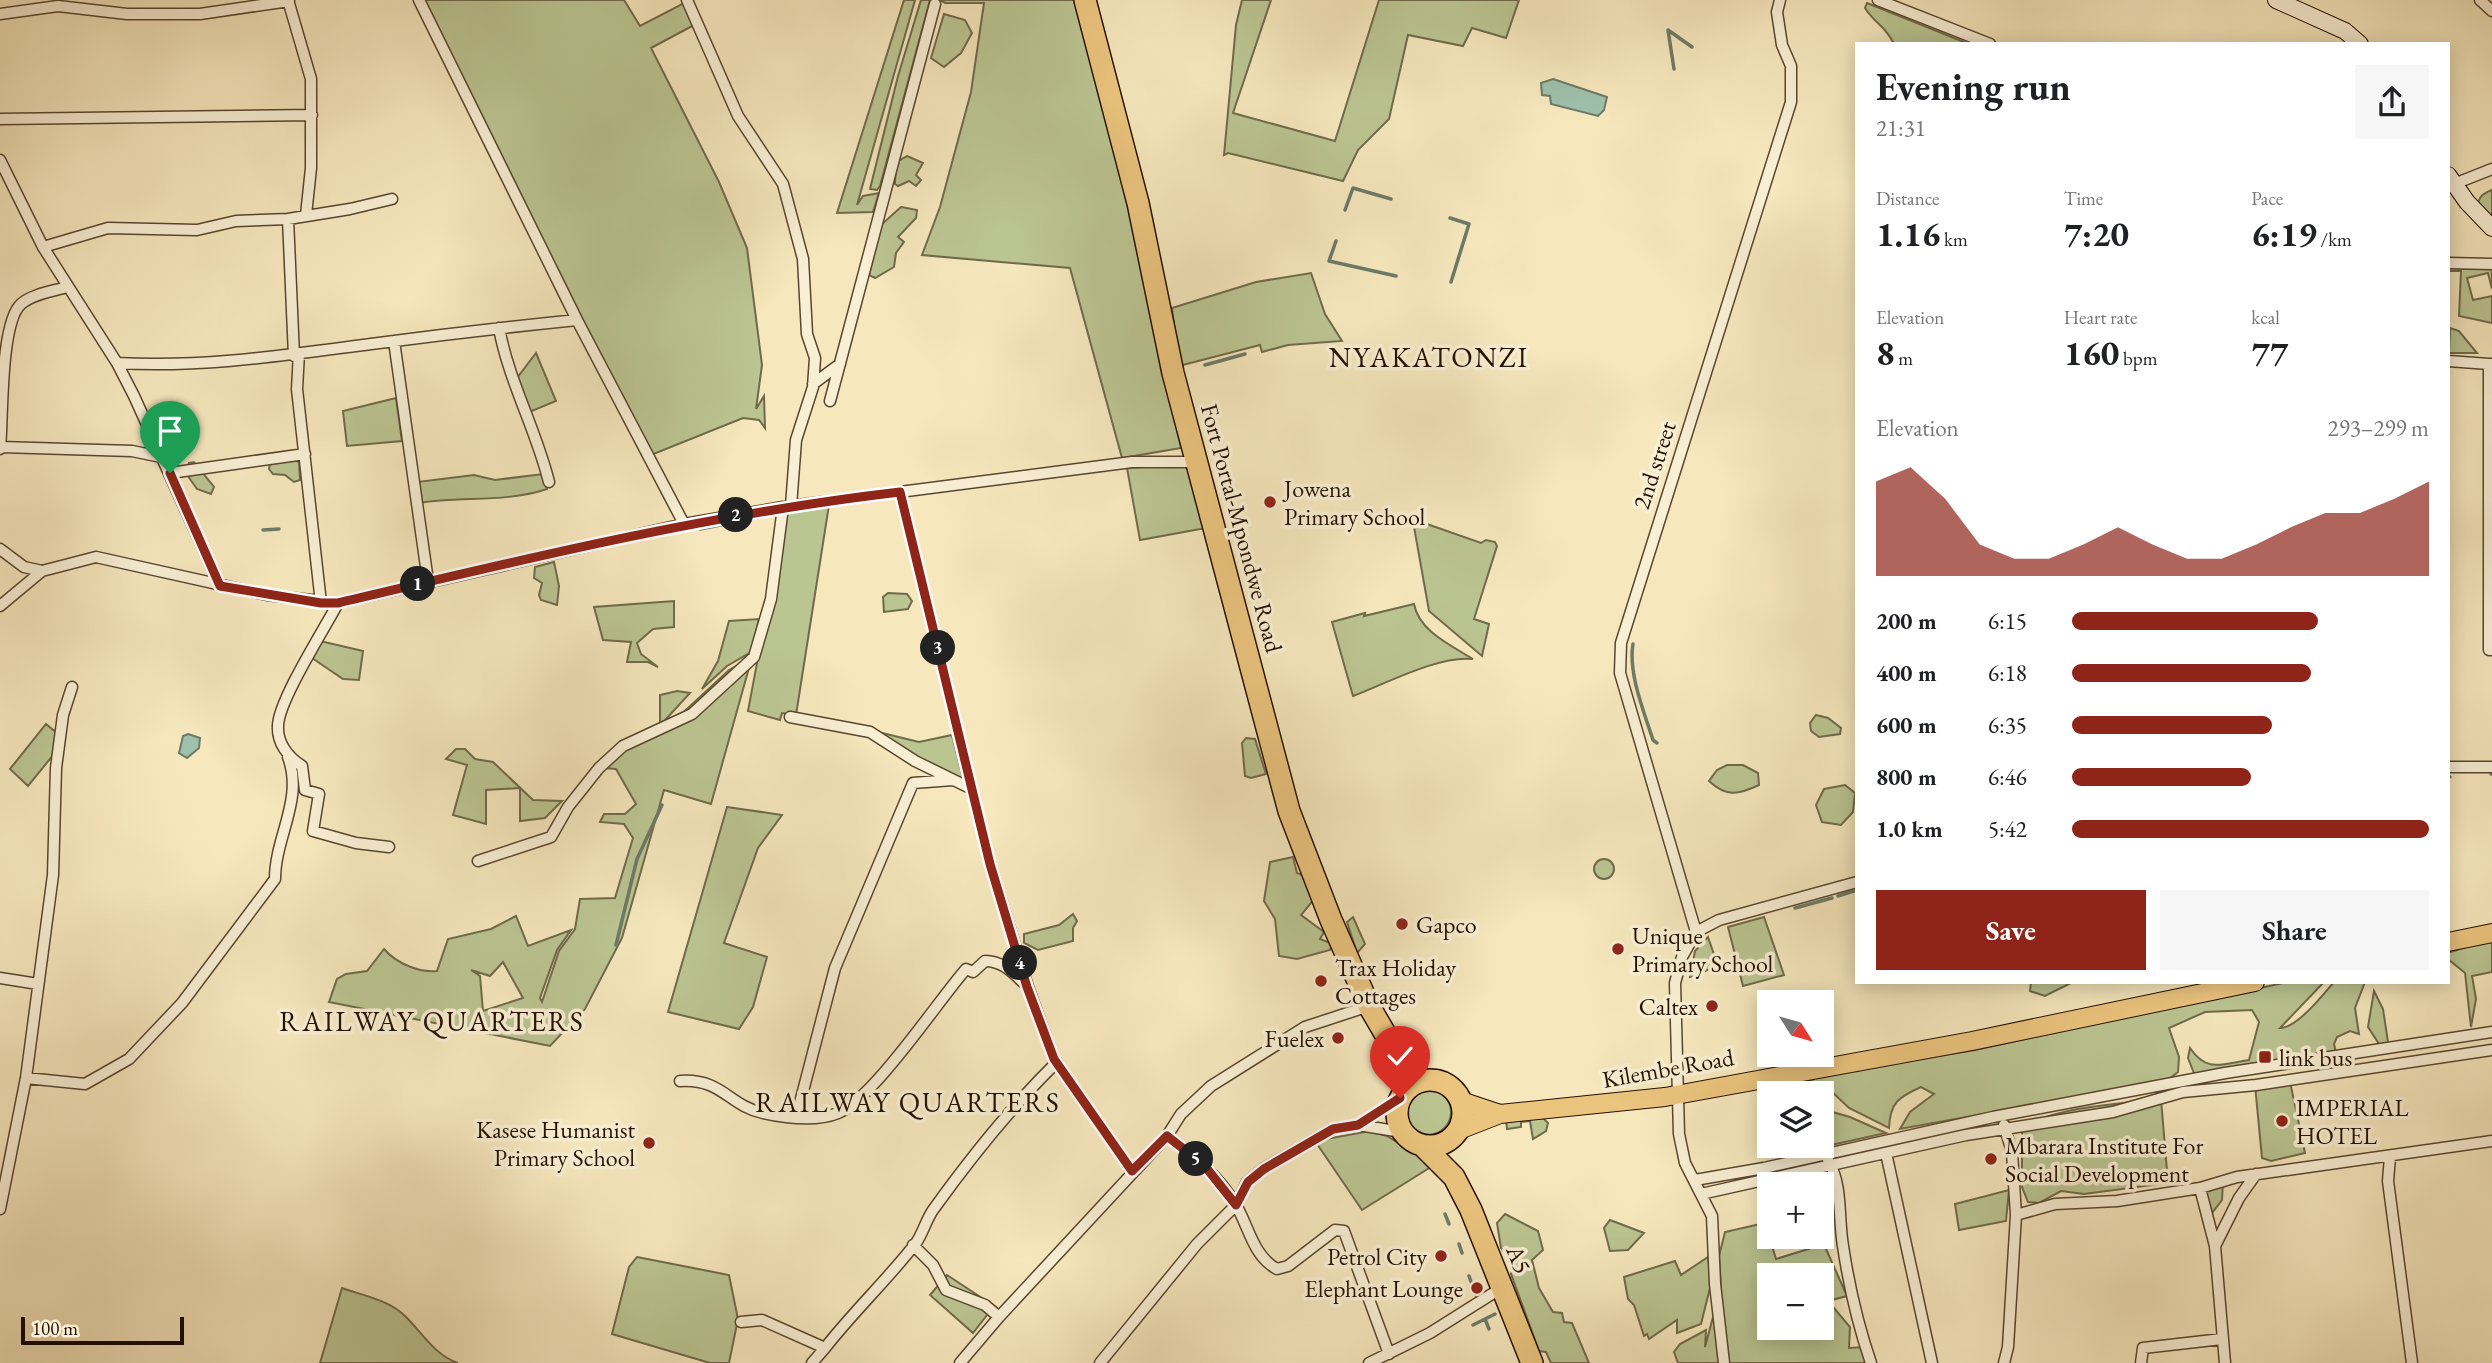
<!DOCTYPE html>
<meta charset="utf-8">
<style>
:root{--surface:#fff;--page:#f6f6f6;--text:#202124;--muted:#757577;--accent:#8f2418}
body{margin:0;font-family:"EB Garamond",serif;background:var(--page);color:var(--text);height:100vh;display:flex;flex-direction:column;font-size:26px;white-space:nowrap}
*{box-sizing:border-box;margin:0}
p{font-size:23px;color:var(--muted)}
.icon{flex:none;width:38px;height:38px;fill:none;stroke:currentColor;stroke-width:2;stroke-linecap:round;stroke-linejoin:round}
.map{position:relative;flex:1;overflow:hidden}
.drawer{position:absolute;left:1855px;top:42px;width:595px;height:942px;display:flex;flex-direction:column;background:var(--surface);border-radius:0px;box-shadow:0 4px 18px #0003}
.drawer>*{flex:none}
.needle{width:46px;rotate:127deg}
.fabs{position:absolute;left:1757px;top:990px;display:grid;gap:14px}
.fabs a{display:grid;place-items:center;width:77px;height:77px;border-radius:0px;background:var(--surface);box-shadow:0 4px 18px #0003;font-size:35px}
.scale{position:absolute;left:21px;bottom:18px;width:163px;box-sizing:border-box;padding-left:7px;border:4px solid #251000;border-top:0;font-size:19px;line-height:24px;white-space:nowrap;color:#251000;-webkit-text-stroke:5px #f9efd4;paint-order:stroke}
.pin{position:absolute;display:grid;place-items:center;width:60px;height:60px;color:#fff;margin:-72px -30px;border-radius:50% 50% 50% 0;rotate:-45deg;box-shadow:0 0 7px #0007}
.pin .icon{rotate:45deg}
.km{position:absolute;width:35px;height:35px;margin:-18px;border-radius:50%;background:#222;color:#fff;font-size:19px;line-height:35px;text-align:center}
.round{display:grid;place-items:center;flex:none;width:74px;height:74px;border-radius:0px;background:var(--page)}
.overview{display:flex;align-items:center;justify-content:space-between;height:119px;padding:0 21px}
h1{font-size:38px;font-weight:700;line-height:52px}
.stats{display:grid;grid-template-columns:repeat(3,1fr);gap:10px;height:119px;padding:7px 21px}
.stats div{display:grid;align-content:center}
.stats b{font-size:35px;font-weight:700}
.stats small{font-size:19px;font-weight:400}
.stats p{font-size:19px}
.chart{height:196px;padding:14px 21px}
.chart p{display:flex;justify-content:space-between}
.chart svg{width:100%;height:126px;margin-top:7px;fill:var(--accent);opacity:.7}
.action{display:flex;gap:14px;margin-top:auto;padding:14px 21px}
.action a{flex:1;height:80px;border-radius:0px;background:var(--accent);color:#fff;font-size:28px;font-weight:700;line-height:80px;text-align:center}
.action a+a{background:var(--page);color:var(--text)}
ul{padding:0 21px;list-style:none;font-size:23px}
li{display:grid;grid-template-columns:112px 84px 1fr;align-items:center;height:52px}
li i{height:18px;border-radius:9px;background:var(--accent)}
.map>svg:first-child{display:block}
.green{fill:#bbc592;stroke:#706a49;stroke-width:2;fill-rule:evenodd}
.water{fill:#9ec1ac;stroke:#6e7a67;stroke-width:2}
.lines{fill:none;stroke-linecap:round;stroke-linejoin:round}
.stream{stroke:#6e7a67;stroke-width:3.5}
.street-casing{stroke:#59462f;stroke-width:13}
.secondary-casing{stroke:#251000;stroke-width:18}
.primary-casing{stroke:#251000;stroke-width:20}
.highway-casing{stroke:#251000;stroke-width:24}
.street{stroke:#f9efd4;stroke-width:10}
.secondary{stroke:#f9efd4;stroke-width:16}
.primary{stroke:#ebc47e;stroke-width:18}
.highway{stroke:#ebc47e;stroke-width:21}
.route-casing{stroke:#fff;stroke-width:14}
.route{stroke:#8f2418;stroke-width:9}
.poi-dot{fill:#8f2418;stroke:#f9efd4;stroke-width:2.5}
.labels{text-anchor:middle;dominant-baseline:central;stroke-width:7;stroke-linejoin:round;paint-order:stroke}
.street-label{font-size:24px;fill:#251000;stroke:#f9efd4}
.poi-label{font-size:24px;fill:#251000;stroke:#f9efd4;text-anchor:start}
.quarter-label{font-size:28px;letter-spacing:2px;fill:#251000;stroke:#f9efd4}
</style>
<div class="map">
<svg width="2492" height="1363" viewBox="0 0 2492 1363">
<rect width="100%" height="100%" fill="#f6e7bd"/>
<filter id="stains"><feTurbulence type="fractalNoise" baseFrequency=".00286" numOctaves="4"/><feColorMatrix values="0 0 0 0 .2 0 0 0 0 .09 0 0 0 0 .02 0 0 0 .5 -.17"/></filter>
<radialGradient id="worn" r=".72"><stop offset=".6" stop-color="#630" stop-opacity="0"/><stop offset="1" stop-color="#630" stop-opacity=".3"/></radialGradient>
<!-- green -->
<path class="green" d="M420 0H624L640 26 686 2 696 24 651 48 719 182 747 248 762 365 756 409 764 396 765 428 759 420 743 418 651 455Z
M904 0H915L857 205 863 196 879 193 873 212 837 213Z
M921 0H930L880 186 877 190 870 189 898 76Z
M940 0H1075L1137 241 1181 448 1122 458 1070 268 922 255 940 207 971 92 984 3H945Z
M1242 0H1271L1233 113 1335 141 1379 0H1519L1506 38 1472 28 1463 46 1408 35 1389 119 1358 150 1343 181 1228 153 1224 155 1236 25Z
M1867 3 1969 44H1894C1885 25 1875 24 1865 8Z
M944 14 965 20 972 33 961 53 944 67 931 58Z
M907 156 923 163 916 175 921 180 916 186 909 181 898 186 895 184 896 162Z
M2492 190V222L2479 213C2477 199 2479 195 2492 190Z
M901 207 917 210 916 218 898 237 904 242 896 253 894 267 875 278 869 275 881 225Z
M2448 263H2492V289L2488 273 2467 278 2473 300 2492 296V323L2459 316 2461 271H2448Z
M1311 273 1325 314 1342 341 1288 345 1262 352 1260 345 1179 366 1172 308 1256 282Z
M2450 328 2459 331 2477 353H2449Z
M536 353 556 401 527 413 514 382Z
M396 398 402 441 347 446 343 411Z
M294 460 299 462 300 480 294 482 285 475 273 474 269 469 270 463Z
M194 462 214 487 211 494 197 489 185 472 189 463Z
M1184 464 1191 469 1206 528 1140 540 1127 468Z
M543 474 547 489C505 503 462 496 419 503L417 482 474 475 495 480Z
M829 505 796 715 782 713 780 720 748 711 785 514Z
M1424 523 1481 543 1486 540 1495 542 1497 546 1474 619 1489 624 1482 656 1429 611 1414 527Z
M554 562 559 586 557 605 541 600 539 595 542 583 534 578 535 567Z
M888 593 907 594 912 601 908 609 884 612 883 597Z
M674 601V627L653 629 637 643 641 654 658 667 648 662H627L631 642 603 640 594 607Z
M1414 604C1419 631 1450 645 1473 659 1439 655 1385 684 1353 696L1332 622 1365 613 1364 616Z
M759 619 751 652 727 666 702 689 718 661 729 621Z
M320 641 363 651 359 680 343 679 312 658Z
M752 657 711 804 664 790 622 938 585 1009 550 1046 329 1002 337 979 346 974 367 971 384 949C396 963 419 973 437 971L448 939 491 929 516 916 528 946 571 930 557 950 540 998 542 1002 559 951 575 929 580 899 615 898 633 838 624 824 600 822 604 814H625L636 804 616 769 603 768 626 748 661 733 729 670ZM503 962 523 998 483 1011 480 976 471 970 490 976Z
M677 691 690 693 656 730 660 723V695Z
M1816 715 1828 718 1841 728 1840 734 1819 737 1811 731 1810 723Z
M46 724 58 734 54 754 28 786 10 769Z
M878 732 919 742 952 735 964 782 915 758Z
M1246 738 1255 739 1266 774 1251 778 1245 776 1242 743Z
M456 749H465L475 759 493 762 533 800 562 801 545 818 520 821V788L486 790V824L453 815 467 765 446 759Z
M1727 765H1743L1758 773 1759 785C1738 795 1726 797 1709 781L1717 770Z
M1845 785 1855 793 1853 812 1841 825 1822 822 1816 805 1824 789Z
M727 807 782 815 758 848 724 943 767 957 753 1007 739 1029 668 1012Z
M1293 857 1297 873 1305 876 1315 898 1301 915 1324 932 1320 939 1333 944 1330 950 1297 959 1279 956 1275 919 1264 901 1270 862Z
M1594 869a10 10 0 1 1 20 0a10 10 0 1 1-20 0Z
M1073 914 1077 921 1073 928V941L1038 950 1024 943V934L1059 925Z
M1353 917 1365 944 1357 953 1347 922Z
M1764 917 1784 975 1743 986 1728 927Z
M1708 937 1718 966 1690 977 1695 951Z
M2492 938V972L2472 976 2476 999 2471 1027 2465 973 2448 959V953Z
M2031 982H2070L2071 983 2045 996 2030 991Z
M2324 982 2280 1028C2297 1028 2323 995 2334 982H2365L2355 1008 2359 1034 2350 1031 2337 1037 2334 1044 2337 1057 2195 1076 2188 1058 2190 1048C2207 1073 2221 1064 2249 1060L2259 1022 2252 1010 2205 1012 2169 1028 2179 1057 2178 1072 2166 1081 1900 1129 1910 1112 1934 1094 1921 1087C1899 1097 1890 1102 1889 1128L1849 1108 1829 1089 1805 1078 1975 1050 2283 983Z
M2374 991 2383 1009 2388 1042 2381 1047 2368 1027Z
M2289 1077 2305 1153 2271 1161 2262 1158 2255 1085Z
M1782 1083 1798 1085 1806 1094H1772L1769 1088Z
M1405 1112a23 23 0 1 1 46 0a23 23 0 1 1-46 0Z
M2161 1099 2168 1183 2084 1194 2061 1191 2039 1203 2028 1202 2022 1187V1127C2063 1106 2115 1104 2161 1099Z
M1822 1109 1850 1117 1886 1133 1813 1149 1812 1146H1822Z
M1543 1118 1548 1123 1546 1131 1533 1139 1530 1121 1521 1122V1127L1507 1129 1506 1121Z
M1370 1131 1387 1136 1434 1165 1362 1210 1315 1141Z
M1821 1176 1824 1200 1822 1212V1185H1795L1794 1182Z
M2223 1182 2222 1200 2209 1217 2197 1190Z
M2009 1190 2006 1221 1959 1230 1955 1204Z
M1505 1214 1538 1231 1543 1250 1532 1260 1539 1288 1553 1312 1562 1313 1564 1322 1572 1323 1589 1363H1551L1546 1352 1539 1351 1511 1274 1514 1263 1501 1248 1497 1223Z
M1610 1220 1644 1233 1628 1250 1610 1251 1604 1228Z
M1769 1222V1237H1774L1770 1239 1776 1259 1821 1245 1826 1249 1847 1296 1828 1301 1850 1327 1849 1348 1864 1347 1870 1363H1678L1674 1352 1680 1344 1706 1330 1705 1347 1721 1287 1719 1256 1725 1232ZM1769 1276H1822V1328H1769Z
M637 1257 729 1275 738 1319 729 1363H710L612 1334 629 1267Z
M1708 1257 1711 1284 1701 1324 1677 1333V1320L1649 1339 1647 1334 1644 1336 1634 1305 1628 1299 1624 1277 1675 1261 1681 1275Z
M947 1275 994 1306 973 1333 930 1295Z
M342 1288C362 1295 388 1300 404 1315 421 1331 434 1355 458 1363H320Z"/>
<!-- water -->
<path class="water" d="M1553 79 1607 97 1604 110 1598 116 1551 104 1550 96 1542 95 1541 83Z
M188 734 200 738 199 748 187 758 179 753 183 736Z"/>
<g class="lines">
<!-- stream -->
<path class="stream" d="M1674 69 1668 30 1692 47
M1345 210 1353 188 1391 199
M1450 218 1469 224 1451 282
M1336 241 1329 261 1396 276
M1205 365 1245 354
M700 529 775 514
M263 530 279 529
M1633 644C1628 673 1644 712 1653 740L1657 743
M2491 774H2492
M2448 777H2450
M1838 896 1857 890
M1795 908 1832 898
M616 945 637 859 662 805
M1396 1033 1404 1042
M1445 1214 1449 1224
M1459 1244 1462 1253
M1469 1276 1476 1295
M1485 1319 1489 1329
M1473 1325 1495 1314"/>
<!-- street casing -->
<g class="street-casing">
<path id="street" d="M288 0 311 79V168L306 215
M419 0 577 320 684 524
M687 0 738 116 783 184 803 259 807 334 815 358 813 387 796 440 791 506
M1878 0 1990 44
M2480 0 2492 11
M0 14 58 6 127 14H200L289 1
M0 119 312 115
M0 160 43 247 117 363 134 396 220 586
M2449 186 2492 169
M288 219 294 356
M43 247 108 228 197 230 236 221 288 219 350 209 392 199
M2448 263 2492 264
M499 328C509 382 536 429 549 482
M394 341 428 581
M299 353 297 389 321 603
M2448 361 2489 364
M117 363C203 368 286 355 371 344 439 335 508 327 577 320
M2492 364H2489V650H2492
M813 384 840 364
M830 401 935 4
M1 447 132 451 161 457
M0 449C3 419 0 323 21 304 32 294 54 291 67 287
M170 473 305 454
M900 492 990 864 1028 987 1054 1059 1132 1171
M0 549 24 567 42 571
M338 603C325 628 278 701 278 726 277 743 288 757 302 766L305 790 319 794 313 831 356 843 389 847
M0 606 42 571 96 557 267 595 338 603 684 524 783 507 1132 462H1199
M790 717 870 732 915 761 972 789
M2448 767H2492
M478 861 551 837 568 807 599 768 623 746 692 714 754 657 771 599 783 507
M1696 932 1620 673 1621 643 1791 102V66L1782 45 1777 12 1780 0
M0 978 38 984
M1369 1006 1305 1027 1211 1086 1181 1114 1167 1136C1193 1155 1220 1177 1236 1205 1249 1227 1253 1256 1277 1269L1288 1266 1335 1230 1344 1231 1389 1354
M26 1078 85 1084 129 1059 182 1003 275 879C275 837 304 799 288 757
M680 1081C722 1078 729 1106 763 1113 786 1118 816 1122 838 1113 873 1099 938 1001 966 969L973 972 985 961C1003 961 1013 973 1026 985
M796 1118 835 968 913 783 953 780
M1358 1125 1400 1098
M1886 1153 1932 1363
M2390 1157 2388 1181 2412 1363
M1828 1160C1843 1185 1838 1218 1843 1246 1849 1286 1858 1325 1871 1363
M1695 1180 1764 1168 1993 1117 2225 1073 2492 1032
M2200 1188 2215 1246
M1701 1194 1966 1135 2113 1112 2183 1092 2256 1085 2492 1050
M0 1209 26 1078 53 875 56 768 63 715 72 687
M2016 1215 2055 1204 2117 1201 2200 1188 2237 1177 2492 1141
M913 1245 933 1265 946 1290 985 1305 999 1317
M741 1322 762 1320 825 1348C854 1311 887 1280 916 1243 923 1233 926 1220 933 1210 971 1157 1011 1107 1057 1062
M812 1363 825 1348
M960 1363 999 1317 1167 1136
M1100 1363 1197 1244 1236 1205 1247 1182 1263 1169 1333 1129 1358 1125 1402 1132
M1369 1363 1430 1333 1503 1287
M1724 1363 1715 1284 1712 1216 1685 1163 1679 1134 1675 983 1682 957 1696 932 1719 920 1857 882
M2004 1363 2008 1347 2016 1215 2012 1152 2004 1125
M2141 1363 2143 1348 2222 1339
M2225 1363 2215 1246 2239 1198 2256 1174"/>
</g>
<!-- secondary casing -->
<g class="secondary-casing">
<path id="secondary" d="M2276 0 2345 31 2360 44
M2448 175 2467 202 2492 228"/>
</g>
<!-- primary casing -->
<g class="primary-casing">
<path id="primary" d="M2448 942 2492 933
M1461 1101 1500 1114
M1459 1130 1500 1114 1665 1097 1972 1041 2255 982"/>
</g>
<!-- highway casing -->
<g class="highway-casing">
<path id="highway" d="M1085 0 1138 203 1173 373 1289 811 1331 920 1369 1006 1397 1054 1404 1092
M1397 1113a33 33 0 1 1 66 0a33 33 0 1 1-66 0Z
M1423 1146 1454 1177 1471 1210 1532 1363"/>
</g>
<!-- street -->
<use href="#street" class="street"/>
<!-- secondary -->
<use href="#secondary" class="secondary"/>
<!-- primary -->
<use href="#primary" class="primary"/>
<!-- highway -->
<use href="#highway" class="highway"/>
</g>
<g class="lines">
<!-- route casing -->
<g class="route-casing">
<path id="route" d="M170 473 220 586 321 603H338C524 559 710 514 900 492L990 864 1027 987 1054 1059 1132 1171 1167 1136 1204 1165 1236 1205 1248 1182 1264 1169 1333 1129 1358 1125 1400 1098"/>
</g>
<!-- route -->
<use href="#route" class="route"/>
</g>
<!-- markers -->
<g class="poi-dot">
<circle cx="1270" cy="502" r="7"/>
<circle cx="1402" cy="924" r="7"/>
<circle cx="1618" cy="949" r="7"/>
<circle cx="1321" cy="981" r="7"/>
<circle cx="1712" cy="1006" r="7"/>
<circle cx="1338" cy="1038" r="7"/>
<rect x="2258" y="1050" width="14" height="14" rx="3.5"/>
<circle cx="2282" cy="1121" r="7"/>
<circle cx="649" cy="1143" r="7"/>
<circle cx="1991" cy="1159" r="7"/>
<circle cx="1441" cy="1256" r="7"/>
<circle cx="1477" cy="1288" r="7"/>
</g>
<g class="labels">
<!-- street labels -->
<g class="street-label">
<text transform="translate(1654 465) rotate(-72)">2nd street</text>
<text transform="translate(1242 528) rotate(75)">Fort Portal-Mpondwe Road</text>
<text transform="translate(1668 1068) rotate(-10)">Kilembe Road</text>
<text transform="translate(1519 1259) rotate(67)">A5</text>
</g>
<!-- poi labels -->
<g class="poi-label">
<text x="1284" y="488">Jowena<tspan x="1284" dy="28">Primary School</tspan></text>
<text x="1416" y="924">Gapco</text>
<text x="1632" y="935">Unique<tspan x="1632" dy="28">Primary School</tspan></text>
<text x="1335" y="967">Trax Holiday<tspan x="1335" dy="28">Cottages</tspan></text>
<text x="1698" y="1006" text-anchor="end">Caltex</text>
<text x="1324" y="1038" text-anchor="end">Fuelex</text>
<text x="2279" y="1057">link bus</text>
<text x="2296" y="1107">IMPERIAL<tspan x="2296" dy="28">HOTEL</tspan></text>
<text x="635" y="1129" text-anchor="end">Kasese Humanist<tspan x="635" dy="28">Primary School</tspan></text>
<text x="2005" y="1145">Mbarara Institute For<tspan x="2005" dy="28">Social Development</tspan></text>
<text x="1427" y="1256" text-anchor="end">Petrol City</text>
<text x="1463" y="1288" text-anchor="end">Elephant Lounge</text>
</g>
<!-- quarter labels -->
<g class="quarter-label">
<text x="1429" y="357">NYAKATONZI</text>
<text x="432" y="1021">RAILWAY QUARTERS</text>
<text x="908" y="1102">RAILWAY QUARTERS</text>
</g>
</g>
<rect width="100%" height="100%" filter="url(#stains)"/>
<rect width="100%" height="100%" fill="url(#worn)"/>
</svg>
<div class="fabs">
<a><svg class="needle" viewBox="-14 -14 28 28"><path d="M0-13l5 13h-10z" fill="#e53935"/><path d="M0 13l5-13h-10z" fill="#757577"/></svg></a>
<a><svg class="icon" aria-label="layers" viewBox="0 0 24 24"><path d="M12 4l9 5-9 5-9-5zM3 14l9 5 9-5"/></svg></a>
<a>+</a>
<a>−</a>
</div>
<div class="scale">100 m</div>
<div class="pin" style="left:170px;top:473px;background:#1e9e55"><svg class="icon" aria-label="arrive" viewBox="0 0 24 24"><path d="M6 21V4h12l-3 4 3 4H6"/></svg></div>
<div class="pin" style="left:1400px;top:1098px;background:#d93025"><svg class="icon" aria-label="check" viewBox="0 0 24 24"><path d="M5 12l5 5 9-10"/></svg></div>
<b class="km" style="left:418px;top:584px">1</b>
<b class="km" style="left:736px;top:515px">2</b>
<b class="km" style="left:938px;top:648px">3</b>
<b class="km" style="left:1020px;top:963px">4</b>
<b class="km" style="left:1196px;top:1159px">5</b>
<section class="drawer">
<div class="overview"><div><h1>Evening run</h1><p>21:31</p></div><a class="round"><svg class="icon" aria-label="share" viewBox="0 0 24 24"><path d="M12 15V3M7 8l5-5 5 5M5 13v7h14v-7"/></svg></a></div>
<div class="stats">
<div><p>Distance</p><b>1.16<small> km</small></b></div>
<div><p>Time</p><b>7:20</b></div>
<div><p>Pace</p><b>6:19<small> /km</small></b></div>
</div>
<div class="stats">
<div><p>Elevation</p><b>8<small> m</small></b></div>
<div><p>Heart rate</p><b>160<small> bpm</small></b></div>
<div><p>kcal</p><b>77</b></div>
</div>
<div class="chart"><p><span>Elevation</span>293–299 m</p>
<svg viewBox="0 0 160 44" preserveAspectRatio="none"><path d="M0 44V11L10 6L20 17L30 33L40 38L50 38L60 33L70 27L80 33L90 38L100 38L110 33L120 27L130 22L140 22L150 17L160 11V44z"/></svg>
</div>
<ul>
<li><b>200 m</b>6:15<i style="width:69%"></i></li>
<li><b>400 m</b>6:18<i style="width:67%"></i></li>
<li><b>600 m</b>6:35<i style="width:56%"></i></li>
<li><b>800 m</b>6:46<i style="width:50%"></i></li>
<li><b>1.0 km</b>5:42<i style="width:100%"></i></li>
</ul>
<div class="action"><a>Save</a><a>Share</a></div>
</section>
</div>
